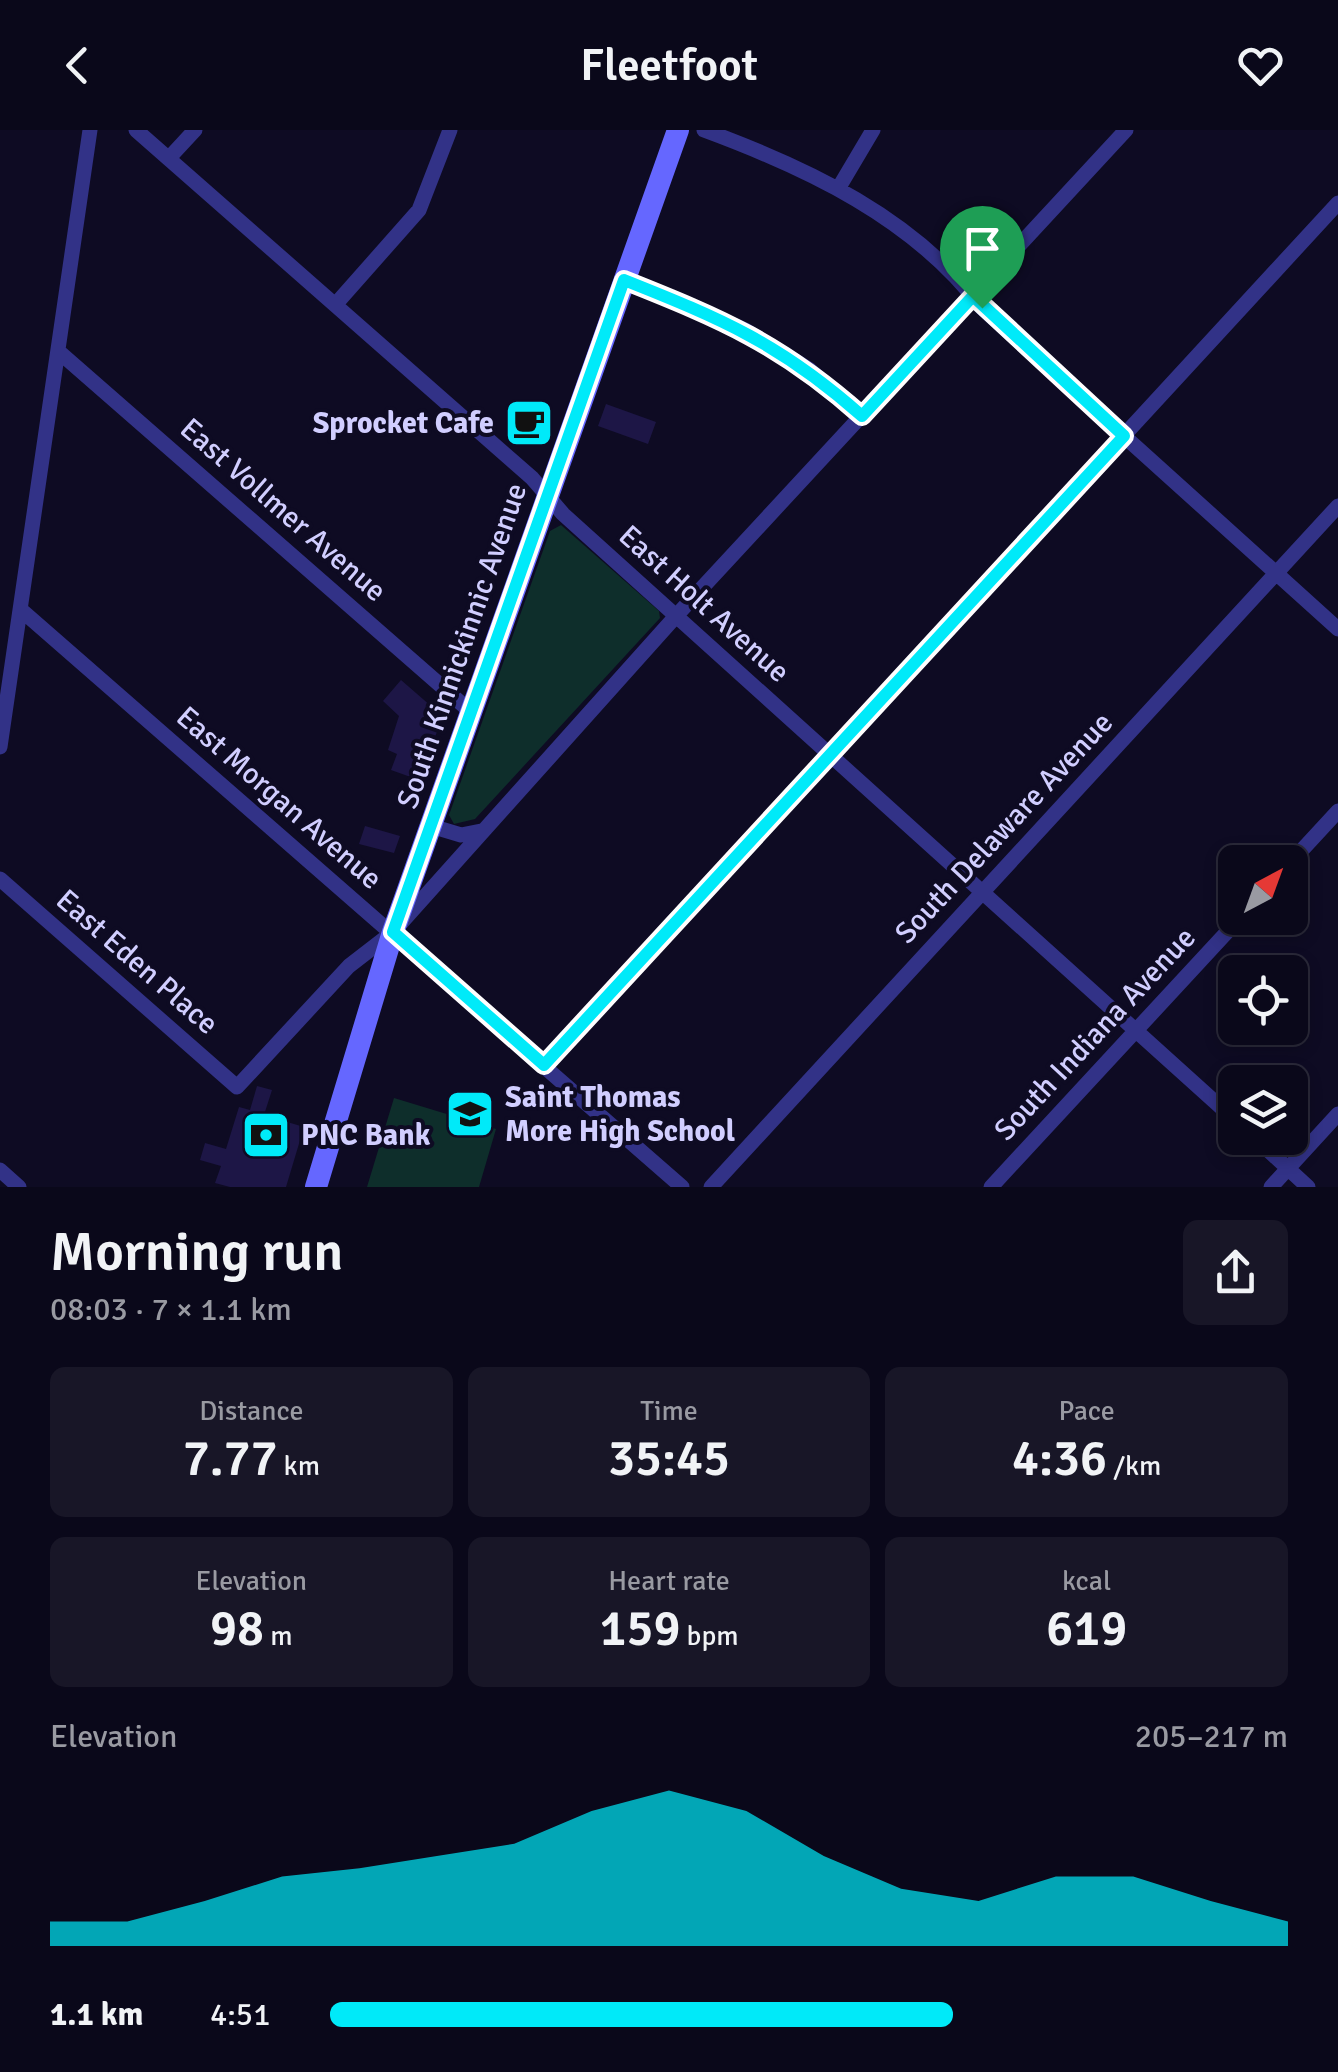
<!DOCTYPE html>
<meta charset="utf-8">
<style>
:root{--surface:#0a081a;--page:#181627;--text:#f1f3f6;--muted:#999aa2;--line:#2a2939;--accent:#00eaf9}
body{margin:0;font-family:Signika,sans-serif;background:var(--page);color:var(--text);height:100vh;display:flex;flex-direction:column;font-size:38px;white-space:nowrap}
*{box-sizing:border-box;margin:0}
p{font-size:32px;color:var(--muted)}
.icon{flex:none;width:55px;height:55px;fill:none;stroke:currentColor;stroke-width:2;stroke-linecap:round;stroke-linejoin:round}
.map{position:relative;height:1057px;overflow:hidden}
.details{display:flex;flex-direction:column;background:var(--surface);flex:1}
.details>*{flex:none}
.needle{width:65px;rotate:41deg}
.fabs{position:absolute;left:1218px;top:715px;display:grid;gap:20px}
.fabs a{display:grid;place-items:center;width:90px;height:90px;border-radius:15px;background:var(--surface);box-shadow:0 5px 15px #0003,0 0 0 2px var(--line);font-size:50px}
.pin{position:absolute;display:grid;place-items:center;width:85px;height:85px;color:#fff;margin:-102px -42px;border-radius:50% 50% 50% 0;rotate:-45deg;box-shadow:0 0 10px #0007}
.pin .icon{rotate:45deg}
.round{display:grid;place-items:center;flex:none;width:105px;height:105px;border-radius:15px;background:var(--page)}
.summary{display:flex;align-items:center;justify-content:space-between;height:170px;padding:0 50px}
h1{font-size:55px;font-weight:600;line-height:75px}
.figures{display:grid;grid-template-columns:repeat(3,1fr);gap:15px;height:170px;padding:10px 50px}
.figures div{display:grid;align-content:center;border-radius:15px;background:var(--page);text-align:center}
.figures b{font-size:50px;font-weight:600}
.figures small{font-size:28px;font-weight:400}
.figures p{font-size:28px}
.chart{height:280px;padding:20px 50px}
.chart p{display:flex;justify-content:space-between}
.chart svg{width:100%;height:180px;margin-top:10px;fill:var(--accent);opacity:.7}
ul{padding:0 50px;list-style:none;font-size:32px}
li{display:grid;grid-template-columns:160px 120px 1fr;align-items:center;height:75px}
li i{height:25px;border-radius:12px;background:var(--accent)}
header{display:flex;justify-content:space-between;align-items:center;height:130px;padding:0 50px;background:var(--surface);font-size:45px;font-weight:600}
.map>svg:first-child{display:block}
.green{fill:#0e2e2b}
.building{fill:#1d1646}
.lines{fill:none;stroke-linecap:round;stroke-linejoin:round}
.street{stroke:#323287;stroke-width:15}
.secondary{stroke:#6567ff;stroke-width:22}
.route-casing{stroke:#fff;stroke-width:20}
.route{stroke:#00eaf9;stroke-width:12}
.labels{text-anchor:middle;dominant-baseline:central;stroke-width:8;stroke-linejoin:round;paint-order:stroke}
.poi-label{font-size:30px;font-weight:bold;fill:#d1ceff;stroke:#0e0b23;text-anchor:start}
.street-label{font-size:30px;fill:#d1ceff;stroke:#0e0b23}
</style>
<header><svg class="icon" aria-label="back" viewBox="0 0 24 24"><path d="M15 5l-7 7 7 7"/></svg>Fleetfoot<svg class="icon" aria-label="heart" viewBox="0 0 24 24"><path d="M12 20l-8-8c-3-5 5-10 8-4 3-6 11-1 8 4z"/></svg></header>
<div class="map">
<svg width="1338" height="1057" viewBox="0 0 1338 1057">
<rect width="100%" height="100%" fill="#0e0b23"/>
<!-- green -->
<path class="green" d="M561 395 659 481 660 488 475 689 454 694 449 685 550 401Z
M394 968 496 999 479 1057H367Z"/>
<!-- building -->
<path class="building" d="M606 274 656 292 648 314 598 296Z
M401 550 439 583 441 591 419 650 391 640 397 624 388 620 399 586 383 571Z
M365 696 400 706 394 723 359 714Z
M257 956 272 960 264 985 304 997 286 1057H230L215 1053 221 1036 200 1030 205 1013 226 1019 239 977 250 980Z"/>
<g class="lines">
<!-- street -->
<path class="street" d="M136 0 532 348 563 384 1235 990
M704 0C807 38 914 88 982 178L1338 499
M169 28 195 0
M838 59 873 0
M623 149 745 200 810 240 862 286
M335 175 419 80 450 0
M58 221 471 582
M20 479 682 1057
M0 617 90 0
M431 696 461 705 481 701
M1290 733 1338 681
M0 749 237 957 349 836 393 802 676 486 1126 0
M544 935 1338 73
M1255 1008 1308 1057
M0 1040 19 1057
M711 1057 1338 376
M991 1057 1240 788
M1271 1057 1338 984"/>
<!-- secondary -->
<path class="secondary" d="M316 1057 393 802 678 0"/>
</g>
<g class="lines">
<!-- route casing -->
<g class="route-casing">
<path id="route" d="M624 150C722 189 781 214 862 286L973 166 1124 306 544 935 393 802Z"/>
</g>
<!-- route -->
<use href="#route" class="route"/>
</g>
<!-- icons -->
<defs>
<g id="cafe-square" transform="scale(2.5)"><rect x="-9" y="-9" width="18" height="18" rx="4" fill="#00eaf9" stroke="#0e0b23"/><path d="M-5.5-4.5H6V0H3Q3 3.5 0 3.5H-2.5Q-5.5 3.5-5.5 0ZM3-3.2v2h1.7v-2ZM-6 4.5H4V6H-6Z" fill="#111"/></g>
<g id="school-square" transform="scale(2.5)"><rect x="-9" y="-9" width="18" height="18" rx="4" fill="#00eaf9" stroke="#0e0b23"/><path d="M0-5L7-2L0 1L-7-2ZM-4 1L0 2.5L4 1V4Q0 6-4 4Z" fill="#111"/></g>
<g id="bank-square" transform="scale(2.5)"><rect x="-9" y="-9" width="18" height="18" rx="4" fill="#00eaf9" stroke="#0e0b23"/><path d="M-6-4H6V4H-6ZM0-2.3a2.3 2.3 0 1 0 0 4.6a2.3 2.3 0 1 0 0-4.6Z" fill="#111"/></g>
</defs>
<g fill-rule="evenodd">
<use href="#cafe-square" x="529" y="293"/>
<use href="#school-square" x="470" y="984"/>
<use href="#bank-square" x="266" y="1005"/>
</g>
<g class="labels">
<!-- poi labels -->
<g class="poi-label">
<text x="494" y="293" text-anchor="end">Sprocket Cafe</text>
<text x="505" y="967">Saint Thomas<tspan x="505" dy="34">More High School</tspan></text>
<text x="301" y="1005">PNC Bank</text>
</g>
<!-- street labels -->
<g class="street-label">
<text transform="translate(283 380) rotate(41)">East Vollmer Avenue</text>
<text transform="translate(704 474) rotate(42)">East Holt Avenue</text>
<text transform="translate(462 516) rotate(-71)">South Kinnickinnic Avenue</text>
<text transform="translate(279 668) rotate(41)">East Morgan Avenue</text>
<text transform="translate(1004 698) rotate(-47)">South Delaware Avenue</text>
<text transform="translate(137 832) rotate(41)">East Eden Place</text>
<text transform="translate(1095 904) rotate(-47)">South Indiana Avenue</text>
</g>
</g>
</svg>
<div class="fabs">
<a><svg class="needle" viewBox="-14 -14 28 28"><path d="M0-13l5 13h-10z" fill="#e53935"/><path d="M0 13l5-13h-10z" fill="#999aa2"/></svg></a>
<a><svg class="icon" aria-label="locate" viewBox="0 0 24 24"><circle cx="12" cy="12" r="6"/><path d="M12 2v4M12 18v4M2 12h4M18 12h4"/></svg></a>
<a><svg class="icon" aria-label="layers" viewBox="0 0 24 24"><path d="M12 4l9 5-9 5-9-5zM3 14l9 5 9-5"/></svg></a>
</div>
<div class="pin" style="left:982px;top:178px;background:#1e9e55"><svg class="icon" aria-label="arrive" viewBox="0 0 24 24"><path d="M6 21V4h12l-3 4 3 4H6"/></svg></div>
</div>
<section class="details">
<div class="summary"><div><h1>Morning run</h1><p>08:03 · 7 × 1.1 km</p></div><a class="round"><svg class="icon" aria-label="share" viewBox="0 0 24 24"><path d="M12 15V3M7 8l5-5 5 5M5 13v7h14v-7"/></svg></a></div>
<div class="figures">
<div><p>Distance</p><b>7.77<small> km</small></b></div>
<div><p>Time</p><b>35:45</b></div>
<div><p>Pace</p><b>4:36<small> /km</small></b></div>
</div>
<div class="figures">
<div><p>Elevation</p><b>98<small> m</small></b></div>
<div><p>Heart rate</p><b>159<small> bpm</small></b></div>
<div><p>kcal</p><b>619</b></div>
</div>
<div class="chart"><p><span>Elevation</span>205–217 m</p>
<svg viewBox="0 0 160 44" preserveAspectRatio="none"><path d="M0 44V38L10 38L20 33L30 27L40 25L50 22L60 19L70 11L80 6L90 11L100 22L110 30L120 33L130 27L140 27L150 33L160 38V44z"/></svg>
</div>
<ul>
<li><b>1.1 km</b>4:51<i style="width:65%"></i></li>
</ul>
</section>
